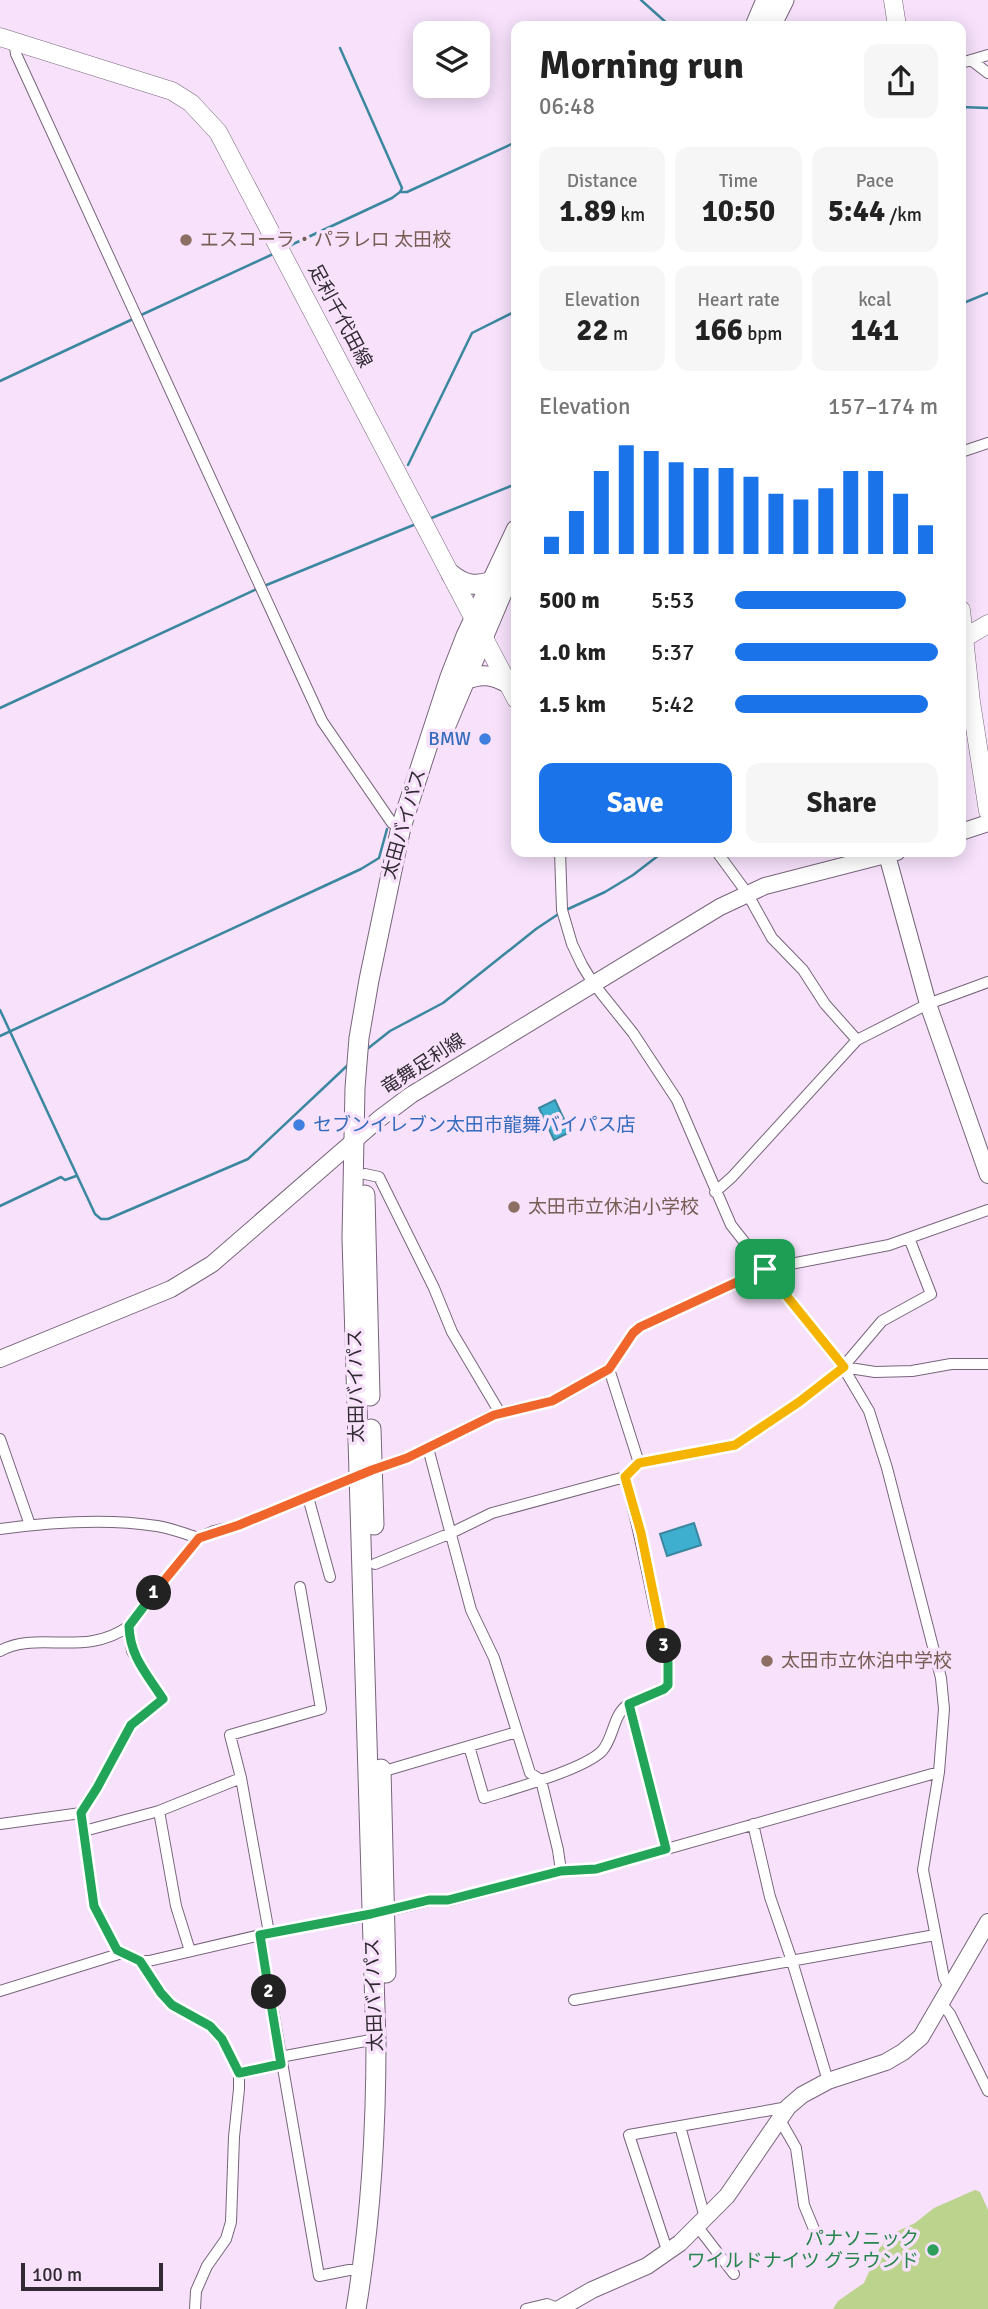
<!DOCTYPE html>
<meta charset="utf-8">
<style>
:root{--surface:#fff;--page:#f6f6f6;--text:#222;--muted:#767676;--accent:#1a73e8}
body{margin:0;font-family:Signika,"Noto Sans JP",sans-serif;background:var(--page);color:var(--text);height:100vh;display:flex;flex-direction:column;font-size:26px;white-space:nowrap}
*{box-sizing:border-box;margin:0}
p{font-size:23px;color:var(--muted)}
.icon{flex:none;width:38px;height:38px;fill:none;stroke:currentColor;stroke-width:2;stroke-linecap:round;stroke-linejoin:round}
.map{position:relative;flex:1;overflow:hidden}
.panel{position:absolute;left:511px;top:21px;width:455px;height:836px;display:flex;flex-direction:column;background:var(--surface);border-radius:14px;box-shadow:0 4px 18px #0003}
.panel>*{flex:none}
.buttons{position:absolute;left:413px;top:21px;display:grid;gap:14px}
.buttons a{display:grid;place-items:center;width:77px;height:77px;border-radius:14px;background:var(--surface);box-shadow:0 4px 18px #0003;font-size:35px}
.scale{position:absolute;left:21px;bottom:18px;width:142px;box-sizing:border-box;padding-left:7px;border:4px solid #322a33;border-top:0;font-size:19px;line-height:24px;white-space:nowrap;color:#322a33;-webkit-text-stroke:5px #f7e1fb;paint-order:stroke}
.pin{position:absolute;display:grid;place-items:center;width:60px;height:60px;color:#fff;margin:-30px;border-radius:14px;box-shadow:0 4px 10px #0006}
.km{position:absolute;width:35px;height:35px;margin:-18px;border-radius:50%;background:#222;color:#fff;font-size:19px;line-height:35px;text-align:center}
.round{display:grid;place-items:center;flex:none;width:74px;height:74px;border-radius:14px;background:var(--page)}
.overview{display:flex;align-items:center;justify-content:space-between;height:119px;padding:0 28px}
h1{font-size:38px;font-weight:700;line-height:52px}
.metrics{display:grid;grid-template-columns:repeat(3,1fr);gap:10px;height:119px;padding:7px 28px}
.metrics div{display:grid;align-content:center;border-radius:14px;background:var(--page);text-align:center}
.metrics b{font-size:30px;font-weight:700}
.metrics small{font-size:19px;font-weight:400}
.metrics p{font-size:19px}
.chart{height:196px;padding:14px 28px}
.chart p{display:flex;justify-content:space-between}
.chart svg{width:100%;height:126px;margin-top:7px;stroke:var(--accent);stroke-width:6}
.cta{display:flex;gap:14px;margin-top:auto;padding:14px 28px}
.cta a{flex:1;height:80px;border-radius:14px;background:var(--accent);color:#fff;font-size:28px;font-weight:700;line-height:80px;text-align:center}
.cta a+a{background:var(--page);color:var(--text)}
ul{padding:0 28px;list-style:none;font-size:23px}
li{display:grid;grid-template-columns:112px 84px 1fr;align-items:center;height:52px}
li i{height:18px;border-radius:9px;background:var(--accent)}
.map>svg:first-child{display:block}
.green{fill:#bbd38c}
.water{fill:#3fafcf;stroke:#3b87a0;stroke-width:2}
.lines{fill:none;stroke-linecap:round;stroke-linejoin:round}
.stream{stroke:#3b87a0;stroke-width:2.5}
.street-casing{stroke:#78657b;stroke-width:12}
.secondary-casing{stroke:#78657b;stroke-width:18}
.primary-casing{stroke:#78657b;stroke-width:19}
.highway-casing{stroke:#78657b;stroke-width:21}
.street{stroke:#fff;stroke-width:10}
.secondary{stroke:#fff;stroke-width:16}
.primary{stroke:#fff;stroke-width:18}
.highway{stroke:#fff;stroke-width:19}
.split-1-casing{stroke:#fff;stroke-width:14}
.split-2-casing{stroke:#fff;stroke-width:14}
.split-3-casing{stroke:#fff;stroke-width:14}
.split-4-casing{stroke:#fff;stroke-width:14}
.split-1{stroke:#f0652b;stroke-width:9}
.split-2{stroke:#22a559;stroke-width:9}
.split-3{stroke:#22a559;stroke-width:9}
.split-4{stroke:#f5b400;stroke-width:9}
.education-dot{fill:#8d6e63;stroke:#f7e1fb;stroke-width:2.5}
.shop-dot{fill:#3f7fe0;stroke:#f7e1fb;stroke-width:2.5}
.leisure-dot{fill:#2e9e5b;stroke:#f7e1fb;stroke-width:2.5}
.labels{text-anchor:middle;dominant-baseline:central;stroke-width:7;stroke-linejoin:round;paint-order:stroke}
.education-label{font-size:19px;fill:#785e54;stroke:#f7e1fb;text-anchor:start}
.street-label{font-size:19px;fill:#322a33;stroke:#f7e1fb}
.shop-label{font-size:19px;fill:#366cbe;stroke:#f7e1fb;text-anchor:end}
.leisure-label{font-size:19px;fill:#27864d;stroke:#f7e1fb;text-anchor:end}
</style>
<div class="map">
<svg width="988" height="2309" viewBox="0 0 988 2309">
<rect width="100%" height="100%" fill="#f7e1fb"/>
<!-- green -->
<path class="green" d="M975 2190 980 2192 988 2210V2309H833L838 2301 864 2283 881 2245 887 2239 898 2231 915 2223 934 2208Z"/>
<!-- water -->
<path class="water" d="M555 1100 570 1132 554 1140 539 1108Z
M694 1523 701 1545 667 1556 660 1534Z"/>
<g class="lines">
<!-- stream -->
<path class="stream" d="M641 0 670 26
M961 107 988 108
M400 192H407L516 142
M291 245 392 198 400 192 402 188 340 48
M961 304 988 293
M139 316 273 254
M0 381 133 319
M408 465 472 333 516 311
M429 519 516 484
M264 586 416 524
M0 708 257 589
M566 910 605 892 633 875 663 852
M0 1010 95 1214 101 1219H108L248 1159 350 1063
M0 1036 361 869 379 858 387 829
M366 1050 390 1031 443 1003 536 929 560 913
M0 1206 61 1177 65 1180 76 1176"/>
<!-- street casing -->
<g class="street-casing">
<path id="street" d="M14 41 16 54 322 721 392 823 401 827
M971 60 988 73
M961 63 988 55
M961 452 988 443
M560 852 562 910 572 944 582 965 593 983 633 1033 677 1100 731 1225 843 1367 869 1411 887 1468 941 1678 944 1709 939 1772 923 1870 944 1978 950 1989
M717 852 747 893 772 938 803 970 825 1004 857 1040
M365 1174 379 1177 434 1288 452 1332 500 1413
M715 1192 732 1177 857 1040 928 1004 988 982
M843 1367 875 1372 912 1371 951 1364H988
M0 1439 30 1525
M428 1448 471 1610 494 1658 530 1773 541 1780 558 1850 561 1871
M639 1463 735 1445 799 1402 843 1367 882 1321 931 1294 909 1238
M625 1477C637 1521 645 1560 654 1605 660 1632 670 1657 668 1685L664 1689 629 1704 666 1849
M308 1497 330 1577
M0 1529C51 1522 106 1518 157 1526 171 1528 185 1534 199 1538
M375 1564 451 1533 492 1513 625 1477 639 1463 609 1369
M129 1626 132 1651 163 1699 131 1725 97 1788 81 1813 94 1906 117 1950 140 1961H149L269 1933 371 1915 429 1901H448L561 1871 596 1869 939 1772
M0 1651C38 1630 85 1658 129 1626L199 1538 214 1531 239 1525 371 1470 407 1458 494 1414 552 1401 609 1369 633 1333 640 1327 765 1269 889 1245 988 1210
M469 1746 484 1798C512 1789 583 1770 602 1751 614 1738 613 1713 629 1704
M381 1772 517 1732
M159 1811 176 1906 190 1951
M0 1824 81 1813
M753 1824 770 1897 792 1961 828 2081
M84 1831 159 1811 241 1778
M269 1933 241 1778 230 1735 321 1709 300 1587
M260 1935 319 2276 349 2270H363
M140 1961 161 1993 172 2005 210 2026 222 2040 239 2073V2089L234 2137 231 2222 226 2239 207 2266 196 2291 195 2309
M0 1991 122 1953
M574 2000 935 1935
M941 2003 950 2014 988 2091
M280 2057 376 2039
M239 2073 281 2064
M780 2120 796 2148 804 2205 816 2234
M680 2126 705 2218
M697 2226 734 2274
M668 2253 629 2135 788 2107
M526 2309 547 2304 560 2309"/>
</g>
<!-- secondary casing -->
<g class="secondary-casing">
<path id="secondary" d="M961 832 988 823
M887 855 928 1004 988 1175
M0 1359 171 1289 212 1264 379 1119 411 1095 720 907 765 886 897 852
M559 2309 592 2290 647 2266 680 2243 727 2196 788 2107 802 2095 828 2081 886 2062 903 2052 921 2037 988 1922"/>
</g>
<!-- primary casing -->
<g class="primary-casing">
<path id="primary" d="M893 0 897 26
M0 37 172 91 191 103 218 132 516 699
M961 610 971 702 988 811
M961 640 988 624"/>
</g>
<!-- highway casing -->
<g class="highway-casing">
<path id="highway" d="M755 26 766 0
M771 26 784 0
M451 574C464 585 476 587 492 581
M465 680C482 673 492 675 508 683
M444 730 516 560
M365 1195 370 1396
M371 1429 374 1525
M381 1769 386 1973
M356 2309C371 2220 376 2132 376 2043L352 1238 355 1088 359 1038 369 980 401 827 450 677 466 636 516 530"/>
</g>
<!-- street -->
<use href="#street" class="street"/>
<!-- secondary -->
<use href="#secondary" class="secondary"/>
<!-- primary -->
<use href="#primary" class="primary"/>
<!-- highway -->
<use href="#highway" class="highway"/>
</g>
<g class="lines">
<!-- split-1 casing -->
<g class="split-1-casing">
<path id="split-1" d="M154 1593 199 1538 239 1525 372 1470 407 1458 494 1415 552 1401 609 1369 633 1333 640 1327 765 1269"/>
</g>
<!-- split-2 casing -->
<g class="split-2-casing">
<path id="split-2" d="M154 1593 129 1626C130 1657 147 1674 163 1699L131 1725 97 1788 81 1813 94 1906 117 1950 140 1961 161 1993 172 2005 210 2026 222 2039 239 2073 281 2064 269 1992"/>
</g>
<!-- split-3 casing -->
<g class="split-3-casing">
<path id="split-3" d="M269 1992 260 1935 371 1914 429 1900H448L561 1871 596 1869 666 1849 629 1704 664 1689 668 1685V1662L664 1646"/>
</g>
<!-- split-4 casing -->
<g class="split-4-casing">
<path id="split-4" d="M664 1646 641 1533 625 1477 639 1463 735 1445 799 1402 844 1367 765 1269"/>
</g>
<!-- split-1 -->
<use href="#split-1" class="split-1"/>
<!-- split-2 -->
<use href="#split-2" class="split-2"/>
<!-- split-3 -->
<use href="#split-3" class="split-3"/>
<!-- split-4 -->
<use href="#split-4" class="split-4"/>
</g>
<!-- markers -->
<g class="education-dot">
<circle cx="186" cy="240" r="7"/>
<circle cx="514" cy="1207" r="7"/>
<circle cx="767" cy="1661" r="7"/>
</g>
<g class="shop-dot">
<circle cx="485" cy="739" r="7"/>
<circle cx="299" cy="1125" r="7"/>
</g>
<circle class="leisure-dot" cx="933" cy="2250" r="7"/>
<g class="labels">
<!-- education labels -->
<g class="education-label">
<text x="200" y="240">エスコーラ・パラレロ 太田校</text>
<text x="528" y="1207">太田市立休泊小学校</text>
<text x="781" y="1661">太田市立休泊中学校</text>
</g>
<!-- street labels -->
<g class="street-label">
<text transform="translate(340 316) rotate(62)">足利千代田線</text>
<text transform="translate(404 824) rotate(-74)">太田バイパス</text>
<text transform="translate(423 1064) rotate(-33)">竜舞足利線</text>
<text transform="translate(356 1386) rotate(-91)">太田バイパス</text>
<text transform="translate(374 1995) rotate(-92)">太田バイパス</text>
</g>
<!-- shop labels -->
<g class="shop-label">
<text x="471" y="739">BMW</text>
<text x="313" y="1125" text-anchor="start">セブンイレブン太田市龍舞バイパス店</text>
</g>
<!-- leisure labels -->
<g class="leisure-label">
<text x="919" y="2239">パナソニック<tspan x="919" dy="22">ワイルドナイツ グラウンド</tspan></text>
</g>
</g>
</svg>
<div class="buttons">
<a><svg class="icon" aria-label="layers" viewBox="0 0 24 24"><path d="M12 4l9 5-9 5-9-5zM3 14l9 5 9-5"/></svg></a>
</div>
<div class="scale">100 m</div>
<div class="pin" style="left:765px;top:1269px;background:#1e9e55"><svg class="icon" aria-label="arrive" viewBox="0 0 24 24"><path d="M6 21V4h12l-3 4 3 4H6"/></svg></div>
<b class="km" style="left:154px;top:1593px">1</b>
<b class="km" style="left:269px;top:1992px">2</b>
<b class="km" style="left:664px;top:1646px">3</b>
<section class="panel">
<div class="overview"><div><h1>Morning run</h1><p>06:48</p></div><a class="round"><svg class="icon" aria-label="share" viewBox="0 0 24 24"><path d="M12 15V3M7 8l5-5 5 5M5 13v7h14v-7"/></svg></a></div>
<div class="metrics">
<div><p>Distance</p><b>1.89<small> km</small></b></div>
<div><p>Time</p><b>10:50</b></div>
<div><p>Pace</p><b>5:44<small> /km</small></b></div>
</div>
<div class="metrics">
<div><p>Elevation</p><b>22<small> m</small></b></div>
<div><p>Heart rate</p><b>166<small> bpm</small></b></div>
<div><p>kcal</p><b>141</b></div>
</div>
<div class="chart"><p><span>Elevation</span>157–174 m</p>
<svg viewBox="0 0 160 44" preserveAspectRatio="none"><path d="M5 44V38M15 44V29M25 44V15M35 44V6M45 44V8M55 44V12M65 44V14M75 44V14M85 44V17M95 44V23M105 44V25M115 44V21M125 44V15M135 44V15M145 44V23M155 44V34"/></svg>
</div>
<ul>
<li><b>500 m</b>5:53<i style="width:84%"></i></li>
<li><b>1.0 km</b>5:37<i style="width:100%"></i></li>
<li><b>1.5 km</b>5:42<i style="width:95%"></i></li>
</ul>
<div class="cta"><a>Save</a><a>Share</a></div>
</section>
</div>
